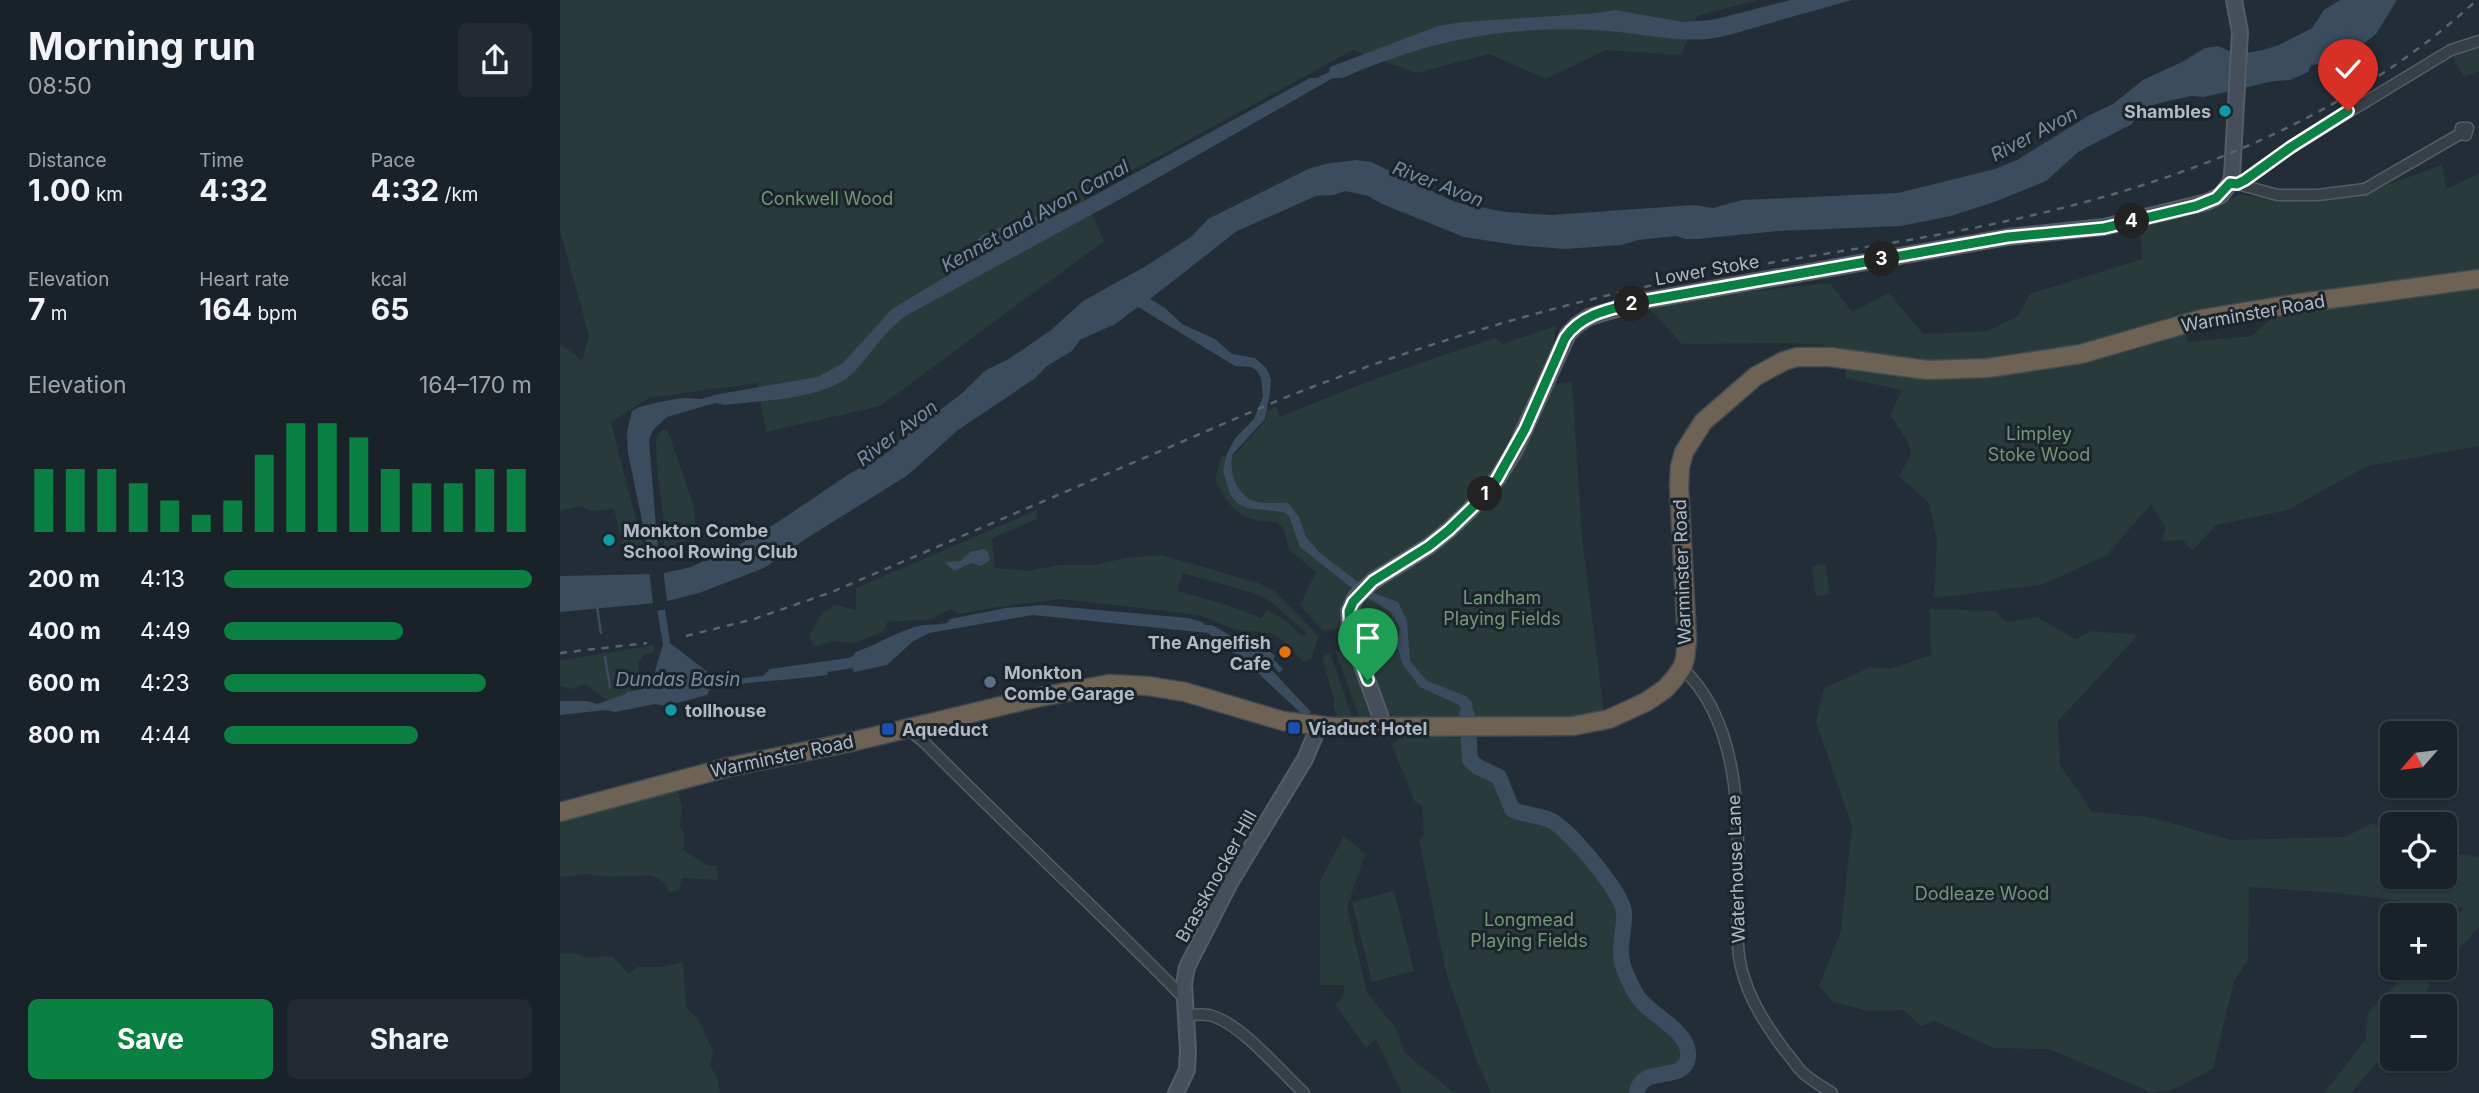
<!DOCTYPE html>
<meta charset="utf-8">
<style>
:root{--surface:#1a2229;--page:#232a31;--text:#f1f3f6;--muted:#9fa4a8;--line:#383f46;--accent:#0b8043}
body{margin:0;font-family:Inter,sans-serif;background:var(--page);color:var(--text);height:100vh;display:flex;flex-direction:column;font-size:26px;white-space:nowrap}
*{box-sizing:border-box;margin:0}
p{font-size:23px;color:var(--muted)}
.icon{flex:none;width:38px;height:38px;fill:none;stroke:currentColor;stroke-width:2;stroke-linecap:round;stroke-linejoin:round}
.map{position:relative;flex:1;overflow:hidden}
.side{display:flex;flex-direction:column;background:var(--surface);width:560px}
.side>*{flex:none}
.needle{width:46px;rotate:242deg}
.buttons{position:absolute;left:1820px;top:721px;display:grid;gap:14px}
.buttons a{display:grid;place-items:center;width:77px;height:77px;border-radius:10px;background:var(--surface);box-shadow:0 2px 5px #0004,0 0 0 2px var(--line);font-size:35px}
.pin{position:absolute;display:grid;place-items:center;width:60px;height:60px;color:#fff;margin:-72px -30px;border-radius:50% 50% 50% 0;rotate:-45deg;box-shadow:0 0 7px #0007}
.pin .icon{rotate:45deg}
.km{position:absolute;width:35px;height:35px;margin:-18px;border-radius:50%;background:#222;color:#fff;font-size:19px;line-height:35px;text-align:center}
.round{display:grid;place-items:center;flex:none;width:74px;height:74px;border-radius:10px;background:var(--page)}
.headline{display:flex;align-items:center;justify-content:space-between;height:119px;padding:0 28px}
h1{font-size:38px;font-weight:700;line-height:52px}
.figures{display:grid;grid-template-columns:repeat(3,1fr);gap:10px;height:119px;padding:7px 28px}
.figures div{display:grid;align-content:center}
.figures b{font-size:30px;font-weight:700}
.figures small{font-size:19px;font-weight:400}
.figures p{font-size:19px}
.chart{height:196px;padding:14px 28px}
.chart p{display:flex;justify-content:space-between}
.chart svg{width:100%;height:126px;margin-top:7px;stroke:var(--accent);stroke-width:6}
.action{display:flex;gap:14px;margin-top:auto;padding:14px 28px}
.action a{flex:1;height:80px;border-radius:10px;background:var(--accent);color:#fff;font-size:28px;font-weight:700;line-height:80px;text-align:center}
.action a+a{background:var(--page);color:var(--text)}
ul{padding:0 28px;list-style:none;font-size:23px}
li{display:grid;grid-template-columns:112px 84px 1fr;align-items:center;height:52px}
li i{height:18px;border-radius:9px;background:var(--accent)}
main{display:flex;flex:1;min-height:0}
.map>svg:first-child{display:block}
.green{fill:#283b3a;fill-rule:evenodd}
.water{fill:#3a4c5e}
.pier{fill:#232d37}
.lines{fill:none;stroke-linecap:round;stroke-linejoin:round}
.stream{stroke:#3a4c5e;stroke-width:2.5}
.river{stroke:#3a4c5e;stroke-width:16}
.street-casing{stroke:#545d65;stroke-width:13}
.secondary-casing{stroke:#545d65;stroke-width:18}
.highway-casing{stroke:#414a52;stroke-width:21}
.street{stroke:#373f47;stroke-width:10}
.secondary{stroke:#454e5a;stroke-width:14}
.highway{stroke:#6d6254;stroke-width:18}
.rail{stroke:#59636e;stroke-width:2.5;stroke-dasharray:7 7;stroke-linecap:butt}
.route-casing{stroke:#fff;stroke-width:14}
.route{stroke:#0b8043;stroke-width:9}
.culture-dot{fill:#0f9aa8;stroke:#1c242c;stroke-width:2.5}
.food-dot{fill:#e8710a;stroke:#1c242c;stroke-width:2.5}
.service-dot{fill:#5c6f8a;stroke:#1c242c;stroke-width:2.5}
.transit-dot{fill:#1a4fb4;stroke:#1c242c;stroke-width:2.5}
.labels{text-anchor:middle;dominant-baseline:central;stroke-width:6;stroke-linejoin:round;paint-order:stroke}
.poi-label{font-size:18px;font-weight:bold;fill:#b1bac4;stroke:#1c242c;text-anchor:start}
.park-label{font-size:18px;fill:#729779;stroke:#1c242c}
.street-label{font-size:18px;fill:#b1bac4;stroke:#1c242c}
.water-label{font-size:19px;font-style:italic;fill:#758ca4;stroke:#1c242c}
</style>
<main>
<section class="side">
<div class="headline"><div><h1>Morning run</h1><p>08:50</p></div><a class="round"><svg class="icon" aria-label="share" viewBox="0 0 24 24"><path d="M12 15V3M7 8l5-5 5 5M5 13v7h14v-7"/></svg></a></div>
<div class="figures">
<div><p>Distance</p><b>1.00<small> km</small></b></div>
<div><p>Time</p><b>4:32</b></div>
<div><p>Pace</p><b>4:32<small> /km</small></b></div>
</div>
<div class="figures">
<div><p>Elevation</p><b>7<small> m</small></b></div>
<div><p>Heart rate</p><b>164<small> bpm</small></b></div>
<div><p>kcal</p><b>65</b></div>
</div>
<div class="chart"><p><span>Elevation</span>164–170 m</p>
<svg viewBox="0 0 160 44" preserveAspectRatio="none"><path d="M5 44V22M15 44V22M25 44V22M35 44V27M45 44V33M55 44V38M65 44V33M75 44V17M85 44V6M95 44V6M105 44V11M115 44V22M125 44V27M135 44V27M145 44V22M155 44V22"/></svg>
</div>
<ul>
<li><b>200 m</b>4:13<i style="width:100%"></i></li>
<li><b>400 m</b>4:49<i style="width:58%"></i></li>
<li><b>600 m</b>4:23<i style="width:85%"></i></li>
<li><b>800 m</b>4:44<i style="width:63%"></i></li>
</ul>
<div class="action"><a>Save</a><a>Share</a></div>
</section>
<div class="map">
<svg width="1919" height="1093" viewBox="0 0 1919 1093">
<rect width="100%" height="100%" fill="#232d37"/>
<!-- green -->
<path class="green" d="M0 0H1198L1137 16 1121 55 1046 50 986 79 929 54 856 73 793 50 524 197 544 241 320 406 206 432 197 383 89 398 51 422 81 539 86 549 83 556 65 552 54 509 32 511 19 506 0 511V344L22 360 29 336 0 230Z
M1919 44V71L1904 77 1893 57 1903 52 1906 48Z
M1882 165 1886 189 1919 174V446L1807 466 1728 510 1656 525 1632 551 1623 540 1602 541 1606 528 1591 504 1546 556 1481 585 1374 598 1377 541 1369 503 1339 476 1351 455 1349 443 1330 415 1342 390 1286 378 1285 366 1308 357 1264 345 1229 343 1122 344 1085 303 1270 283 1292 312 1329 293 1363 334 1428 331 1458 316 1470 294 1582 259 1580 226 1646 212 1679 195 1753 202 1799 195ZM1718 312 1692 336 1627 342V330Z
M996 326 993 348 974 399 944 462 907 508 870 540 804 583 784 627 763 631 740 605 756 572 729 550 724 529 717 522C679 521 672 511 655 480L662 455 672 458 705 421 708 410 716 407 720 417C791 387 862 361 936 338L942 344Z
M1012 382 1022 538 1044 713 1022 719 837 720 828 712 795 628C795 620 795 610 800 602 812 585 835 575 852 565 868 555 885 541 899 528 944 485 968 440 993 385Z
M107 429 133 504 137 536 113 546 110 552 104 549 103 514 97 469 96 440 100 432Z
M477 510V519L432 538 435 568 470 571 497 565H533L567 558 602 555 698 583 714 591 759 636 751 659 743 662 727 643 712 633 676 630 641 616 608 611 500 599 444 606 398 614 393 609 379 614 374 619 327 622 324 631 294 643 272 641 254 647 249 636 262 613 275 605 296 610V588ZM623 573 697 594 711 602 747 634 743 636 722 618 707 610 702 618 664 604 617 591Z
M1265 564 1270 594 1256 596 1252 566Z
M1370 609 1435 611 1446 622 1477 617 1515 639 1532 631 1578 635 1498 721 1500 765 1532 812 1588 817 1672 840 1785 837 1813 823 1832 837V877H1885V852L1919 857V927L1885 965V931L1904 908 1766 892 1689 887 1688 960 1674 981 1653 1069 1612 1090 1592 1093 1489 1049 1434 1048 1374 1021 1361 1026 1343 1010 1308 1011 1273 1002 1259 986 1281 931 1292 826 1256 722 1264 688 1311 667 1331 669 1371 655Z
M94 645V652L84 655 79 661 77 687 59 699 49 701 25 684 12 689 0 686V661Z
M788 647 812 710 811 719H800L776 652Z
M770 653 793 719 777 718 773 704 775 703 762 657Z
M842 735 902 738 904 757 909 767 936 783 954 818 965 820 976 818 997 825 1062 901C1060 928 1053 956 1065 982 1069 989 1075 998 1080 1005 1090 1015 1124 1039 1123 1053 1121 1072 1079 1061 1072 1093H931L916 1059 886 972 859 840 864 835 862 806 855 802 832 745Z
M117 786 122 807 120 826 125 836 123 850 147 865 157 866 158 880 122 878 119 890 109 892 105 883 92 875 47 877 28 874 0 877V821Z
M784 836 805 854 787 907 807 993 835 1027 845 1053 894 1093H842L816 1039 806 1048 776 1005 785 993 783 985H760V881Z
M834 891 854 971 812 982 792 902Z
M0 953 17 954 27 958 52 956 69 974 77 967H101L123 962 126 1007 138 1019 153 1051 150 1066 157 1077 160 1093H0Z
M1852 968H1882L1870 982 1861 1006H1832V1045L1791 1093H1764L1806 1039 1808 1013Z"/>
<!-- water -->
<path class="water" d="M1231 0H1292C1261 9 1230 17 1200 26 1183 31 1165 37 1148 39 1110 42 1074 32 1036 30 942 26 869 40 782 78H773L566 196 347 315C325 330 313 351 295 371 267 400 203 400 165 405L155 403 107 417 93 430 89 441 100 574 131 567 175 547 218 522 289 474 324 455 337 442 400 395 426 370 449 359 491 330 523 301 586 266 631 237 648 219 748 169 765 164 796 160 811 162 895 202 945 212 991 215 1134 205 1153 208 1182 200 1338 193 1435 169 1457 160 1528 116 1553 104 1583 80 1622 62 1645 48 1658 46 1671 52 1686 53 1703 50 1719 45 1752 28 1764 10 1780 0H1837L1816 34 1781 61 1751 65 1748 72 1730 80 1714 81 1644 97 1631 96 1600 103 1588 107 1575 118 1572 124 1518 152 1486 181 1437 201 1391 216 1341 226 1218 231 1138 239H1126L1116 236 1078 240 1061 245 1005 249 956 245 904 237 822 204 808 196 785 191 774 195 756 196 677 231 590 299 605 308 622 324 655 339 672 354 695 358 707 369 711 380 710 392 705 419 673 454C668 468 675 490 689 499 698 505 717 502 728 503L739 517 746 537 760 553 811 592 838 602 847 620 850 661 867 681 906 696 912 702 914 726H905V715L899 705 860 687 843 665 837 646 840 629 831 612 793 589 740 547 729 516 723 512 687 508 677 503 670 494 663 471 667 453 676 437 694 419 703 396 701 378 697 371 691 367 675 366 578 307 555 324 520 340 512 351 487 366 474 379 398 430 348 475 247 538 204 568 139 593 104 602 110 643 149 673 154 681 203 676 210 669 288 658 293 656 296 652C314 646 350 625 365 625 373 625 379 624 387 623L390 619 446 608 483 605 628 618 642 622 645 625H652C664 631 676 640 688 646 699 650 706 646 715 656L713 659 723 669 719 673 710 662 707 665 751 712 746 718 684 660 648 633 473 615 369 633 352 642 327 665 294 672 292 668 268 672 267 675C229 680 192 682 154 686L151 687 147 695 106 706 95 704 55 712 46 710 0 715V701H27L37 704 66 694V692L82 689 93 678 103 644 96 603 0 612V576L93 574 68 453 67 432 72 411 79 407 99 402 123 398 141 399 159 394 258 377 283 363 332 309 387 276 395 268 398 258 421 236 459 219 502 213 509 209 750 78H757L769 72 770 67 878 26 903 22 1037 13 1055 10 1123 22 1152 20Z
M424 549 428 552 430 560 421 566 411 563 394 571 385 562 400 561 410 552Z"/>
<!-- pier -->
<path class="pier" d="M102 560 108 609 94 611 88 561Z"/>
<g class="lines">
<!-- stream -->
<path class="stream" d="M37 607 41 633
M45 657 50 687"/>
<!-- river -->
<path class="river" d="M907 715 910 760 918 767 939 777 952 809C964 816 979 814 992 821 1010 831 1062 892 1064 912 1065 926 1060 940 1061 954 1061 967 1070 983 1076 994 1089 1016 1131 1030 1128 1057 1125 1084 1080 1064 1077 1093"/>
<!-- street casing -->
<g class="street-casing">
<path id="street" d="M1670 183 1677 184 1685 180 1731 147 1891 50 1919 41
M1677 184 1718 195H1758L1805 189 1900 134 1906 135 1908 128H1901L1900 134
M1122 668C1178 720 1179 811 1178 882 1178 910 1175 940 1181 967 1189 1000 1206 1025 1225 1051 1231 1057 1236 1066 1242 1072 1250 1080 1262 1086 1272 1093
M348 729 365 743C450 829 539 911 624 998
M627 1015C633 1015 642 1014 649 1015 680 1022 720 1071 744 1093"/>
</g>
<!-- secondary casing -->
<g class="secondary-casing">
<path id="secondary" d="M824 726 790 633 789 611 796 597 813 581 869 546 889 530 909 511 937 479 955 450 1008 334 1017 325 1029 317 1083 301 1448 237 1544 227 1647 202 1661 195 1670 183 1672 176 1680 32 1674 0
M616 1093 627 1070 628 1050 624 984 627 967 671 881 745 759 759 726"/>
</g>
<!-- highway casing -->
<g class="highway-casing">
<path id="highway" d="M0 812 169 767 291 742 475 698 549 684 588 686 625 692 723 721 772 727 1013 726 1049 719 1086 702 1105 689 1114 679 1122 668 1125 659 1127 640 1119 487 1120 467 1124 452 1143 422 1196 376 1224 361 1237 357H1270L1367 370 1428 368 1521 354 1642 319 1733 304 1919 279"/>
</g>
<!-- street -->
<use href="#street" class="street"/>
<!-- secondary -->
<use href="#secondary" class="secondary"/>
<!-- highway -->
<use href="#highway" class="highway"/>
<!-- rail -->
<path class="rail" d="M126 636 194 619 272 592 719 400C847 349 977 309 1112 281 1208 261 1306 249 1403 230 1590 194 1774 131 1917 0
M0 653 87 643"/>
</g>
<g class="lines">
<!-- route casing -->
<g class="route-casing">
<path id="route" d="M808 680 790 633 789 611 793 602 813 581 869 546 889 530 920 500 937 479 965 429 1005 338C1022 312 1056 308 1083 301L1448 237 1544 228 1636 206 1656 198 1670 183 1677 184 1685 180 1731 147 1788 111"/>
</g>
<!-- route -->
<use href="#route" class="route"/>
</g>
<!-- markers -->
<g class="culture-dot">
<circle cx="1665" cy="111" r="7"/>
<circle cx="49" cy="540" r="7"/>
<circle cx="111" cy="710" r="7"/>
</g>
<circle class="food-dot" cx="725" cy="652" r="7"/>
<circle class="service-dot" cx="430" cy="682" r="7"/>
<g class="transit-dot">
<rect x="727" y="721" width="14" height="14" rx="3.5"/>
<rect x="321" y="722" width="14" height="14" rx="3.5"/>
</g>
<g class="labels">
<!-- poi labels -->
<g class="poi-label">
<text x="1651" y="111" text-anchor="end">Shambles</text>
<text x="63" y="530">Monkton Combe<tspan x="63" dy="21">School Rowing Club</tspan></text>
<text x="711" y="642" text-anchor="end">The Angelfish<tspan x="711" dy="21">Cafe</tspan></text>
<text x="444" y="672">Monkton<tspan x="444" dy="21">Combe Garage</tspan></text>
<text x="125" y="710">tollhouse</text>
<text x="748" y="728">Viaduct Hotel</text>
<text x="342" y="729">Aqueduct</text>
</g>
<!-- park labels -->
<g class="park-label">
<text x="267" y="198">Conkwell Wood</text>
<text x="1479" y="433">Limpley<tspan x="1479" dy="21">Stoke Wood</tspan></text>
<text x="942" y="597">Landham<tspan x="942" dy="21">Playing Fields</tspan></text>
<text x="1422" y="893">Dodleaze Wood</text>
<text x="969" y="919">Longmead<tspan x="969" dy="21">Playing Fields</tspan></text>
</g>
<!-- street labels -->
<g class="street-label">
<text transform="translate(1147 270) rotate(-10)">Lower Stoke</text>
<text transform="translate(1693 313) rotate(-10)">Warminster Road</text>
<text transform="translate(1122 572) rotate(-92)">Warminster Road</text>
<text transform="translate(222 756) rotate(-12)">Warminster Road</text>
<text transform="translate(1176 869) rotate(-92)">Waterhouse Lane</text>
<text transform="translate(656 876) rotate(-61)">Brassknocker Hill</text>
</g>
<!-- water labels -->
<g class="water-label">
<text transform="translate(1474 134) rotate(-28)">River Avon</text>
<text transform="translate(878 184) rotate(21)">River Avon</text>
<text transform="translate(475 216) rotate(-29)">Kennet and Avon Canal</text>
<text transform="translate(337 433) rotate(-37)">River Avon</text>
<text x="118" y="679">Dundas Basin</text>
</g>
</g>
</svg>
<div class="buttons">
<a><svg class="needle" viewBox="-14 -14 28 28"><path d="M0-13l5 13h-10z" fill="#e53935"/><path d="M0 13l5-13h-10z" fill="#9fa4a8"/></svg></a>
<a><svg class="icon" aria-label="locate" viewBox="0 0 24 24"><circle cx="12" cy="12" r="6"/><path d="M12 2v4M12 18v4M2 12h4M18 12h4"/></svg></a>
<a>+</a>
<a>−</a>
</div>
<div class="pin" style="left:808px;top:680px;background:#1e9e55"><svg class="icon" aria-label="arrive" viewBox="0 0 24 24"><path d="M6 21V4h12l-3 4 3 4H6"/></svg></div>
<div class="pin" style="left:1788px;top:111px;background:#d93025"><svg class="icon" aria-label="check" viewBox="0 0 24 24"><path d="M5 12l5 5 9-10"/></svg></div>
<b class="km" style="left:925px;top:494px">1</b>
<b class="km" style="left:1072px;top:304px">2</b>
<b class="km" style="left:1322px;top:259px">3</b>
<b class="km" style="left:1572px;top:221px">4</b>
</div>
</main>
